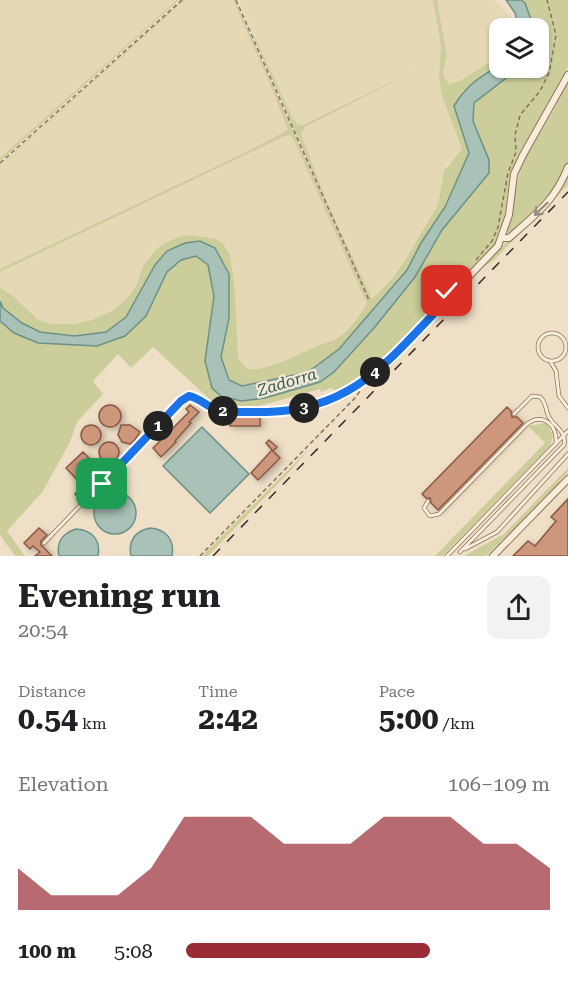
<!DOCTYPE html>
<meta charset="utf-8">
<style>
:root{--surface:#fff;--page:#f2f2f2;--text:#202124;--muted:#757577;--accent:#9a2c35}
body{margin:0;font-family:"Roboto Serif",serif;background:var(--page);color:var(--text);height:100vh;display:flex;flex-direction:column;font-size:22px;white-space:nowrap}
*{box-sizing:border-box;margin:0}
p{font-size:20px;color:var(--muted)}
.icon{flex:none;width:33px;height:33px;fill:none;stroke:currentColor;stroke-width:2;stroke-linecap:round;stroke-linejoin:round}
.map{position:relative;height:556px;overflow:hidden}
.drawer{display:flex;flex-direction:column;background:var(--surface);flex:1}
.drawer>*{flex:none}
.tools{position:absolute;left:489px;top:18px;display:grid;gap:12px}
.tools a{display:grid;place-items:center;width:60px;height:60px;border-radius:12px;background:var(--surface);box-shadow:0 2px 4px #0004;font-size:30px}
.pin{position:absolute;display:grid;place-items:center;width:51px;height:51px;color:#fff;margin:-26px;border-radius:12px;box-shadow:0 3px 9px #0006}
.km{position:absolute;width:30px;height:30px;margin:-15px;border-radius:50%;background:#222;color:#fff;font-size:16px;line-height:30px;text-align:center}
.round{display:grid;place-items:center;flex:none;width:63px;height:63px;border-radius:12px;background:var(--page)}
.headline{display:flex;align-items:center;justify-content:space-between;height:102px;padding:0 18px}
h1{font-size:33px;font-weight:700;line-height:45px}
.metrics{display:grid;grid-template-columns:repeat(3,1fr);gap:9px;height:102px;padding:6px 18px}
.metrics div{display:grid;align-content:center}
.metrics b{font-size:30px;font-weight:700}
.metrics small{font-size:16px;font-weight:400}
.metrics p{font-size:16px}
.chart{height:168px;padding:12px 18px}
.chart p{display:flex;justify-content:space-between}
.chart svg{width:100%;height:108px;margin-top:6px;fill:var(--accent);opacity:.7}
ul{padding:0 18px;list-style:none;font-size:20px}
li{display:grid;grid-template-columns:96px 72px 1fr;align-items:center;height:45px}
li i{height:15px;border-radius:8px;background:var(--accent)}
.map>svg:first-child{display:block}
.farmland{fill:#e4d9b4}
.green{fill:#cbcd9a}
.water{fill:#a8c2b8;stroke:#6e9186;stroke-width:1.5}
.building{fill:#cd977c;stroke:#8a5841;stroke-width:1.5;filter:url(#shadow)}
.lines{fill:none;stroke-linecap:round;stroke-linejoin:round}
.lane-casing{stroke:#8a715c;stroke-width:4.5}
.street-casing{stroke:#8a715c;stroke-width:8}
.path{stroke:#8a715c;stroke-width:1.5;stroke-dasharray:4.5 3;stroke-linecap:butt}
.lane{stroke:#f9edda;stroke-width:3}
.street{stroke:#f9edda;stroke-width:6}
.rail{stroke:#3b2a20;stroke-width:1.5;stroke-dasharray:10 10;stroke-linecap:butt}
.oneway{stroke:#9a8c7d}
.route-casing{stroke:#fff;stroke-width:12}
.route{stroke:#1a73e8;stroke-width:8}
.labels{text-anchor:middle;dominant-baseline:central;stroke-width:4.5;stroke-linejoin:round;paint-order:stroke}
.water-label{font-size:16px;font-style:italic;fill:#2f5a54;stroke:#f6ead6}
</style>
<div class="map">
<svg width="568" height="556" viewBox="0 0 568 556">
<defs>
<filter id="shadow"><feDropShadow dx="3" dy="2" stdDeviation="3" flood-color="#0004"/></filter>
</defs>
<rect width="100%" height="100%" fill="#efdfc7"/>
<!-- farmland -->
<path class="farmland" d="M0 0H177L0 158Z
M185 0H233L269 82 288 130 238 156 0 269V166Z
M239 0H433L441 45 439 80 442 96 462 149 453 160 447 164 438 205 404 262 392 279 372 300 328 204 301 135 305 127 430 65 303 125H298L293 119Z
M437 0H494L510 16 513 28H500L499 56 498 58 460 82 449 84 445 79 443 71 447 56Z
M290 135 294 140 367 304 360 315 339 337 317 346 299 356 256 371 247 369 238 358 235 290 230 255 214 238 184 235 143 266 137 284 130 295 114 310 91 320 74 324H50L37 319 13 296 0 288V272L285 136Z"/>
<!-- green -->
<path class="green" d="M177 0H179L0 161V158Z
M183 0H185L0 166V165Z
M233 0H235L369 302 238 0 293 119 298 125H303L430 64 305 127 301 135 328 204 372 299 392 279 404 262 438 205 444 171 462 149 442 96 439 80 441 45 433 0H437L447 56 443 71 445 79 449 84 460 81 499 56V66L482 74 462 92 469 153 445 207 421 243 407 270 339 349 308 372 242 386 229 380 221 357 229 318 215 248 155 265C142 288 132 318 108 331 95 338 53 336 39 332 28 328 7 316 2 306 0 300 0 294 0 288L13 296 37 319 50 324H74L92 320 114 310 130 295 137 284 143 266 155 251 165 243 184 235 214 238 223 244 230 255 235 290 238 358 247 369C267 372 299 354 317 346 324 343 333 341 339 337 350 329 360 315 367 304L294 140 290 135 285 136 0 272V269L238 156 288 130 269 82Z
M521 0H568V67L519 154 509 179 504 225 496 243 387 358 345 390 336 391 331 388 321 392 320 389 252 408 232 409 217 406 153 347 131 368 118 354 93 381 103 394 77 422 70 442 43 491 7 531 25 556H15L0 535V321L14 333 97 346 125 336 146 316 167 272 181 260 196 256 208 265 214 296 205 361 212 388 265 398 354 349 374 328 415 277 442 230 489 173V160L473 121 474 103 519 68H538V28H534L525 4Z
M568 82V163L553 194 509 234 507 230 521 165 555 108Z
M568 172V185L492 262C484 265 475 275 471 283L375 384 372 383 378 376V373L497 251 530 220Z
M547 423 553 436 550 446 443 556H435L545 443 528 426Z
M308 450 293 468 208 556H202Z
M568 468V472L559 481 560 482 539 502 540 503 521 521V522L500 542 499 546 497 545 486 556H464L504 534Z"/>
<!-- water -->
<path class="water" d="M506 0H521L525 3 534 28H519L515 13Z
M499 66 500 68H519L474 103 473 121 489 160V173L442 230 415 277 374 328 334 372 320 382 265 398 241 401 221 396 212 388 205 361 214 296 208 265 196 256 181 260 167 272 146 316 125 336 97 346 38 343 14 333 0 321V301L3 308 22 323 40 332 75 336 106 332 126 317 155 265 167 251 185 243 200 241 215 248 229 274V318L221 357 229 380 242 386 308 372 339 349 407 270 421 243 445 207 469 153 454 106C465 87 480 76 499 66Z
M202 427 249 474 210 513 163 466Z
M94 513a21 21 0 1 1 42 0a21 21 0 1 1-42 0Z
M150 528C166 529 175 540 172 556H131C128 541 135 531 150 528Z
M76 529C92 530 101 540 98 556H59C56 542 63 533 76 529Z"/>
<!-- building -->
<path class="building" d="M190 405 199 412 189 422 191 423 175 441 176 442 161 457 153 448 189 412 186 409Z
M99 416a11 11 0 1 1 22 0a11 11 0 1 1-22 0Z
M507 407 511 411 512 417H517L523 423 438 510 431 503 430 498H426L422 494Z
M230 416 260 417V426H230Z
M121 425H130L140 432 134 441 130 444 122 442 118 435Z
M81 435a10 10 0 1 1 20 0a10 10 0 1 1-20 0Z
M269 440 277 447 273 451 280 458 258 480 251 473 272 450 266 443Z
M99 452a10 10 0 1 1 20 0a10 10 0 1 1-20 0Z
M83 452 100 469 104 465 109 471 80 500 75 494 83 486 66 468Z
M568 499V556H513L528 541 535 546 556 521 551 517Z
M39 528 47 535 41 541V545L52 556H35L40 552 33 546 30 549 24 543Z"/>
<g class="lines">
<!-- lane casing -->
<g class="lane-casing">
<path id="lane" d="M538 347a14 14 0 1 1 28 0a14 14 0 1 1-28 0Z
M550 361 556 371 559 396 568 408
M428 501 424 508 430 516 439 514 527 424C543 412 557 425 556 443
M44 543 181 401 189 396C201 399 204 405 214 409 231 417 294 412 313 407 323 404 334 399 344 395
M465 549 497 532 568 454
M460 552 564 445C567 430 553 427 548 415 545 407 546 402 540 397L532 396 514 414
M447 556 568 431"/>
</g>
<!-- street casing -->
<g class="street-casing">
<path id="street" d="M502 238H509C536 214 554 202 568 167
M344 395 386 363 498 246 509 215 514 174 523 155 568 75
M493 556 568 479"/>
</g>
<!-- path -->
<path class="path" d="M236 0 369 300
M0 163 182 0
M476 260 492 241 498 227 508 173 516 152 515 135 520 115 540 91 549 73 556 35 547 0
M447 290 456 280
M200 556 355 398 360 391"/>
<!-- lane -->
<use href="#lane" class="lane"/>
<!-- street -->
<use href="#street" class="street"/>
<!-- rail -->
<path class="rail" d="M213 556 568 192"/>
</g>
<!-- one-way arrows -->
<defs><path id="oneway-shaft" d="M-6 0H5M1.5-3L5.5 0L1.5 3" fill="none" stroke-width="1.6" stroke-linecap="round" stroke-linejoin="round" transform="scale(1.5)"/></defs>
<use class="oneway" href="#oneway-shaft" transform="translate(541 209) rotate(136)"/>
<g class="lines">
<!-- route casing -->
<g class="route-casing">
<path id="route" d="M102 484 181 401 189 396C200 398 207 407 217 410 234 413 251 412 267 412 355 410 391 357 447 300V291"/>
</g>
<!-- route -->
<use href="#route" class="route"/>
</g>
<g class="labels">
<!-- water labels -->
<g class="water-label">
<text transform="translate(287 382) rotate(-17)">Zadorra</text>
</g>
</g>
</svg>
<div class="tools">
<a><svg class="icon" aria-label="layers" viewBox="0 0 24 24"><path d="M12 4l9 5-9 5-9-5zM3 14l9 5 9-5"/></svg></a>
</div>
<div class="pin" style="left:102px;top:484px;background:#1e9e55"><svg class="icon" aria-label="arrive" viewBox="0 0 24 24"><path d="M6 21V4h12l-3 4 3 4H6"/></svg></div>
<div class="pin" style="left:447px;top:291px;background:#d93025"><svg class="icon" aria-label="check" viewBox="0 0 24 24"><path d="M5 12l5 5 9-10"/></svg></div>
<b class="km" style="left:158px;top:426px">1</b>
<b class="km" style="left:223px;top:411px">2</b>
<b class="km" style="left:304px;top:408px">3</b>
<b class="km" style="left:375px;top:372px">4</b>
</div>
<section class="drawer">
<div class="headline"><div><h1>Evening run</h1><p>20:54</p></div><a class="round"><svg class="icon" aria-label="share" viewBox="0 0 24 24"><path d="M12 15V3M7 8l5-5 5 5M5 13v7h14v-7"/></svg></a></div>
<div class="metrics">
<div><p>Distance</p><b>0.54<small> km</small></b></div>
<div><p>Time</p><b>2:42</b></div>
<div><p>Pace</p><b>5:00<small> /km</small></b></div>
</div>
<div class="chart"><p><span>Elevation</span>106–109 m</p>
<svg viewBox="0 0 160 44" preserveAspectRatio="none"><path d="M0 44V27L10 38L20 38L30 38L40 27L50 6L60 6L70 6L80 17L90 17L100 17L110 6L120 6L130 6L140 17L150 17L160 27V44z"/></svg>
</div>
<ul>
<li><b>100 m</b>5:08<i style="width:67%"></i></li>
</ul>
</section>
